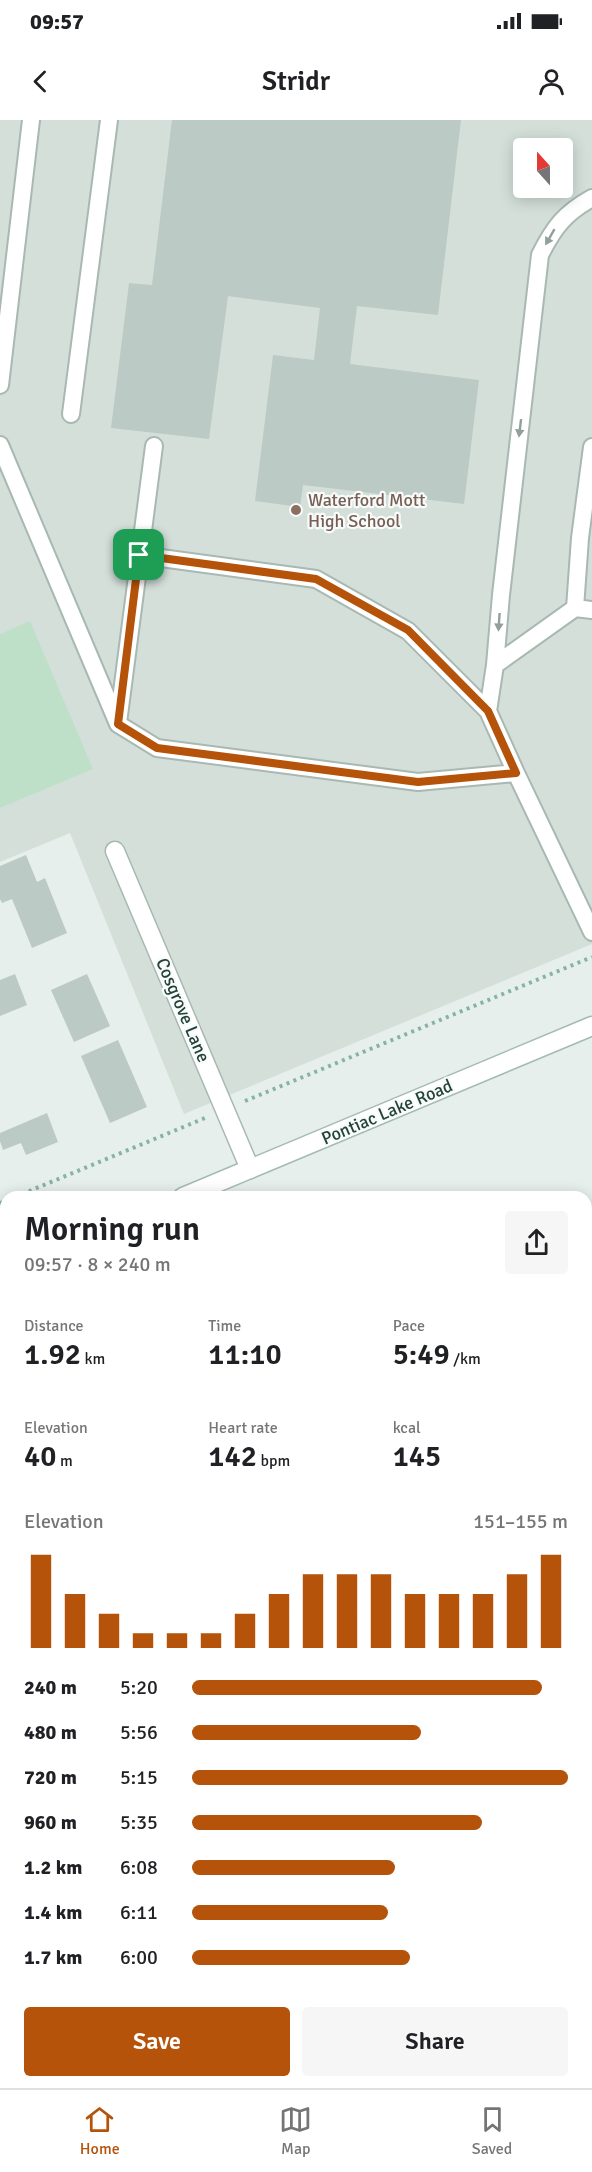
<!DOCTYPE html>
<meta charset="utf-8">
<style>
:root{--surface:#fff;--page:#f6f6f6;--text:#202124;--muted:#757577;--line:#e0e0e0;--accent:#b45309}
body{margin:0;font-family:Signika,sans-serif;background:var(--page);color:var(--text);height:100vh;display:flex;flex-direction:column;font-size:22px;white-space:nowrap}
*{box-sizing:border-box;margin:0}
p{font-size:20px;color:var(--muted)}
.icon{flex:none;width:33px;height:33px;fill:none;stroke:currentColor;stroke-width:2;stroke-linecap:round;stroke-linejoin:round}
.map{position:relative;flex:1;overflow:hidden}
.panel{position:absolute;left:0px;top:1071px;width:592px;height:897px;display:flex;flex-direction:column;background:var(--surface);border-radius:18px 18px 0 0;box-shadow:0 3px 15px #0003}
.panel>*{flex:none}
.needle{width:39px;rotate:339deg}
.tools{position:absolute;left:513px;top:18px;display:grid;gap:12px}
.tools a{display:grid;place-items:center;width:60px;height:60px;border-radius:6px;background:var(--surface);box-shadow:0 3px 15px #0003;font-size:30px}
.pin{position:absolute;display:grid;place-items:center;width:51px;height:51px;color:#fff;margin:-26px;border-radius:12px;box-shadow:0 3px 9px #0006}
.round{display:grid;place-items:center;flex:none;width:63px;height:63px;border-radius:6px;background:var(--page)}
.summary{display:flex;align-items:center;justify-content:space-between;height:102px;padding:0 24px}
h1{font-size:33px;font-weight:600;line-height:45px}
.stats{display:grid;grid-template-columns:repeat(3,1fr);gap:9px;height:102px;padding:6px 24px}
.stats div{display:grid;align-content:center}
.stats b{font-size:30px;font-weight:600}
.stats small{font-size:16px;font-weight:400}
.stats p{font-size:16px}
.chart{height:168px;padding:12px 24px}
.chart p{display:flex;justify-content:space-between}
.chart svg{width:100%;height:108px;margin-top:6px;stroke:var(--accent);stroke-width:6}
.primary-button{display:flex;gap:12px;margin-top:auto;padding:12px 24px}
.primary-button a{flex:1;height:69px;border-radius:6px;background:var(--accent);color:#fff;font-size:24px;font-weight:600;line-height:69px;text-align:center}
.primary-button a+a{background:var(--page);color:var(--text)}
ul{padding:0 24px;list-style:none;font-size:20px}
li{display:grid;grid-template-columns:96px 72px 1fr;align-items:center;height:45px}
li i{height:15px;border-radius:8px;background:var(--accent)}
.status{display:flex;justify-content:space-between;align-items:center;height:42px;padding:0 30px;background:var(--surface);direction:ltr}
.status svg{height:16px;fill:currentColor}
header{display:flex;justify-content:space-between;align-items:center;height:78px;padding:0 24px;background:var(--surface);font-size:27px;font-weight:600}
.tab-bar{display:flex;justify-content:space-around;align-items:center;height:84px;border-top:2px solid var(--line);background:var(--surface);font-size:16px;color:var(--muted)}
.tab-bar a{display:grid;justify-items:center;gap:3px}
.tab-bar .selected{color:var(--accent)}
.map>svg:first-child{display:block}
.built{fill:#d4dfda;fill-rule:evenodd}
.green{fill:#bfe0c8}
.water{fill:#8ec9d4}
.building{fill:#bbcac4}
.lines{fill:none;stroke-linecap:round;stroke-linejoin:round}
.service-casing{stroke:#a8b8b2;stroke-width:20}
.minor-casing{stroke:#a8b8b2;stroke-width:21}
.secondary-casing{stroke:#a4bbb3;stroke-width:21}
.path{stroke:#86b3a5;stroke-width:4;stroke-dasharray:3 4.5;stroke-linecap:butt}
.service{stroke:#fff;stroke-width:16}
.minor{stroke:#fff;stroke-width:18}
.secondary{stroke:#fff;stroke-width:18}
.oneway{fill:#92a09c}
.route-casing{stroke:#fff;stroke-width:12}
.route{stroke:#b45309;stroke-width:8}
.education-dot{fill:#8d6e63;stroke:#f7fbf9;stroke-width:2}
.labels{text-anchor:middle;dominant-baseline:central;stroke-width:4.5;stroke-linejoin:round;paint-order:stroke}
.education-label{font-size:18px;fill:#785e54;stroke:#f7fbf9;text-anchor:start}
.street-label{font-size:18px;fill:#24423a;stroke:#f7fbf9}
</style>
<div class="status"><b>09:57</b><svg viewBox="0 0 49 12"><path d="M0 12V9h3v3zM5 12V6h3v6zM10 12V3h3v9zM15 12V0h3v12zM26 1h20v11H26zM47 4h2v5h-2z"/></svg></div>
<header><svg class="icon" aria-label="back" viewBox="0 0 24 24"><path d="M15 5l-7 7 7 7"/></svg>Stridr<svg class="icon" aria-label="person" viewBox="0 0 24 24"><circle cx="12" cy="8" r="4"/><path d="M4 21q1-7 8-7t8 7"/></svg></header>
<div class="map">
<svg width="592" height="1968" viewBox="0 0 592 1968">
<rect width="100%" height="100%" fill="#e6efeb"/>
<!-- built -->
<path class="built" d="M0 0H592V824L184 994 70 713 0 742ZM524 28H562V68H524Z"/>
<!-- green -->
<path class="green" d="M30 501 93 649 0 688V514Z"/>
<!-- water -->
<path class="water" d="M6 1253V1548L0 1551V1256Z"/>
<!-- building -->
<path class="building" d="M172 0H461L438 195 357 186 350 244 479 260 464 384 303 365 300 387 255 381 273 235 314 240 320 188 228 176 209 319 111 308 129 163 152 165Z
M26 735 37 762 45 758 67 813 32 828 12 779 2 783 0 779V746Z
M15 854 27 885 0 896V860Z
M87 854 110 906 74 922 51 870Z
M118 920 147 987 110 1003 81 936Z
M47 993 58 1022 26 1035 21 1023 3 1030 0 1021V1013Z"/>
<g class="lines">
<!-- service casing -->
<g class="service-casing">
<path id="service" d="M0 265 31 0
M71 294 109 0
M0 325 118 604 157 628 418 662 516 653 592 812
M139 435 316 459 408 511 488 591
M575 488 580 418 592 327
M495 545 575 488 592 490
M118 603 154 326
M516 653 488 591 495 545 501 475 540 135C554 107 565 93 592 78
M235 1962 237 1968
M335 1962 338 1968"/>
</g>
<!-- minor casing -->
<g class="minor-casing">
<path id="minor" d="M115 731 250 1049"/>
</g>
<!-- secondary casing -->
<g class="secondary-casing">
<path id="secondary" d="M183 1077 592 906
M0 1153 6 1151"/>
</g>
<!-- path -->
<path class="path" d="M245 981 592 837
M15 1077 205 998
M0 1083 6 1081"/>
<!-- service -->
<use href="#service" class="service"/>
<!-- minor -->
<use href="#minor" class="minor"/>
<!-- secondary -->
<use href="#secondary" class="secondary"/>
</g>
<!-- one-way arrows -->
<defs><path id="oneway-solid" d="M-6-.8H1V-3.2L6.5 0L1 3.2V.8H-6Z" transform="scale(1.5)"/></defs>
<g class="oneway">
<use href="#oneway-solid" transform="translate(550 117) rotate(120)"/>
<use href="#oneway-solid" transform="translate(520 308) rotate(97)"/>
<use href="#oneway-solid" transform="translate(499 502) rotate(94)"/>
</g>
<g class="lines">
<!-- route casing -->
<g class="route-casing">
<path id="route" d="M139 435 316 459 408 510 488 591 516 653 418 662 157 628 118 604Z"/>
</g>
<!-- route -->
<use href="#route" class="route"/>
</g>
<!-- markers -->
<circle class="education-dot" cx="296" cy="390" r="6"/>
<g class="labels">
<!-- education labels -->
<g class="education-label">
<text x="308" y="380">Waterford Mott<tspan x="308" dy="21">High School</tspan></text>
</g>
<!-- street labels -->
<g class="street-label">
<text transform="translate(183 890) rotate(67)">Cosgrove Lane</text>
<text transform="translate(387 992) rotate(-23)">Pontiac Lake Road</text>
</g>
</g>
</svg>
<div class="tools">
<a><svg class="needle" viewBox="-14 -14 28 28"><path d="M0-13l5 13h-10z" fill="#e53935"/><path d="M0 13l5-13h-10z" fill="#757577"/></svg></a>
</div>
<div class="pin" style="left:139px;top:435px;background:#1e9e55"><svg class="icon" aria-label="arrive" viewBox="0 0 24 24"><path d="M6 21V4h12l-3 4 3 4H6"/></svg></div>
<section class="panel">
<div class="summary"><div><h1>Morning run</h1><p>09:57 · 8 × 240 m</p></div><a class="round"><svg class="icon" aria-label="share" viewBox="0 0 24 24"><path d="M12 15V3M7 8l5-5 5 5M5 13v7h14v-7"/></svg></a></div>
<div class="stats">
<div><p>Distance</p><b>1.92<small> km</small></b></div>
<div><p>Time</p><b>11:10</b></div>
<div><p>Pace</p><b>5:49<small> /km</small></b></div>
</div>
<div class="stats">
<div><p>Elevation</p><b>40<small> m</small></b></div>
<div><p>Heart rate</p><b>142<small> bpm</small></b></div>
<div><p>kcal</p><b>145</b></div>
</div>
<div class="chart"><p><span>Elevation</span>151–155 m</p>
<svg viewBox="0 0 160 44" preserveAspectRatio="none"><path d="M5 44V6M15 44V22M25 44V30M35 44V38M45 44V38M55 44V38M65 44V30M75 44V22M85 44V14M95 44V14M105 44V14M115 44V22M125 44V22M135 44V22M145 44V14M155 44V6"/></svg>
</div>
<ul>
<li><b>240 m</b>5:20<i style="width:93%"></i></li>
<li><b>480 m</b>5:56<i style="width:61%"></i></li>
<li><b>720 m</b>5:15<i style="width:100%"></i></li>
<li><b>960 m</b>5:35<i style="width:77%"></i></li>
<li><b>1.2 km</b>6:08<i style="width:54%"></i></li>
<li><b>1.4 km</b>6:11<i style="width:52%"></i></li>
<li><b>1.7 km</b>6:00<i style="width:58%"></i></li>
</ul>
<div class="primary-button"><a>Save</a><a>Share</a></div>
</section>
</div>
<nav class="tab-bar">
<a class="selected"><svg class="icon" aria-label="home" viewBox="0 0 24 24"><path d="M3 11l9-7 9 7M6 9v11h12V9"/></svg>Home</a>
<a><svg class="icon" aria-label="map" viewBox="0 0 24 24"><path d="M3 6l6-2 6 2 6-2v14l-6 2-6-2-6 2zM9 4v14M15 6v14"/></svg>Map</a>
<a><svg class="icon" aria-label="saved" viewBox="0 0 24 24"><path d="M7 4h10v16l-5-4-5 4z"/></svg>Saved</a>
</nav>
